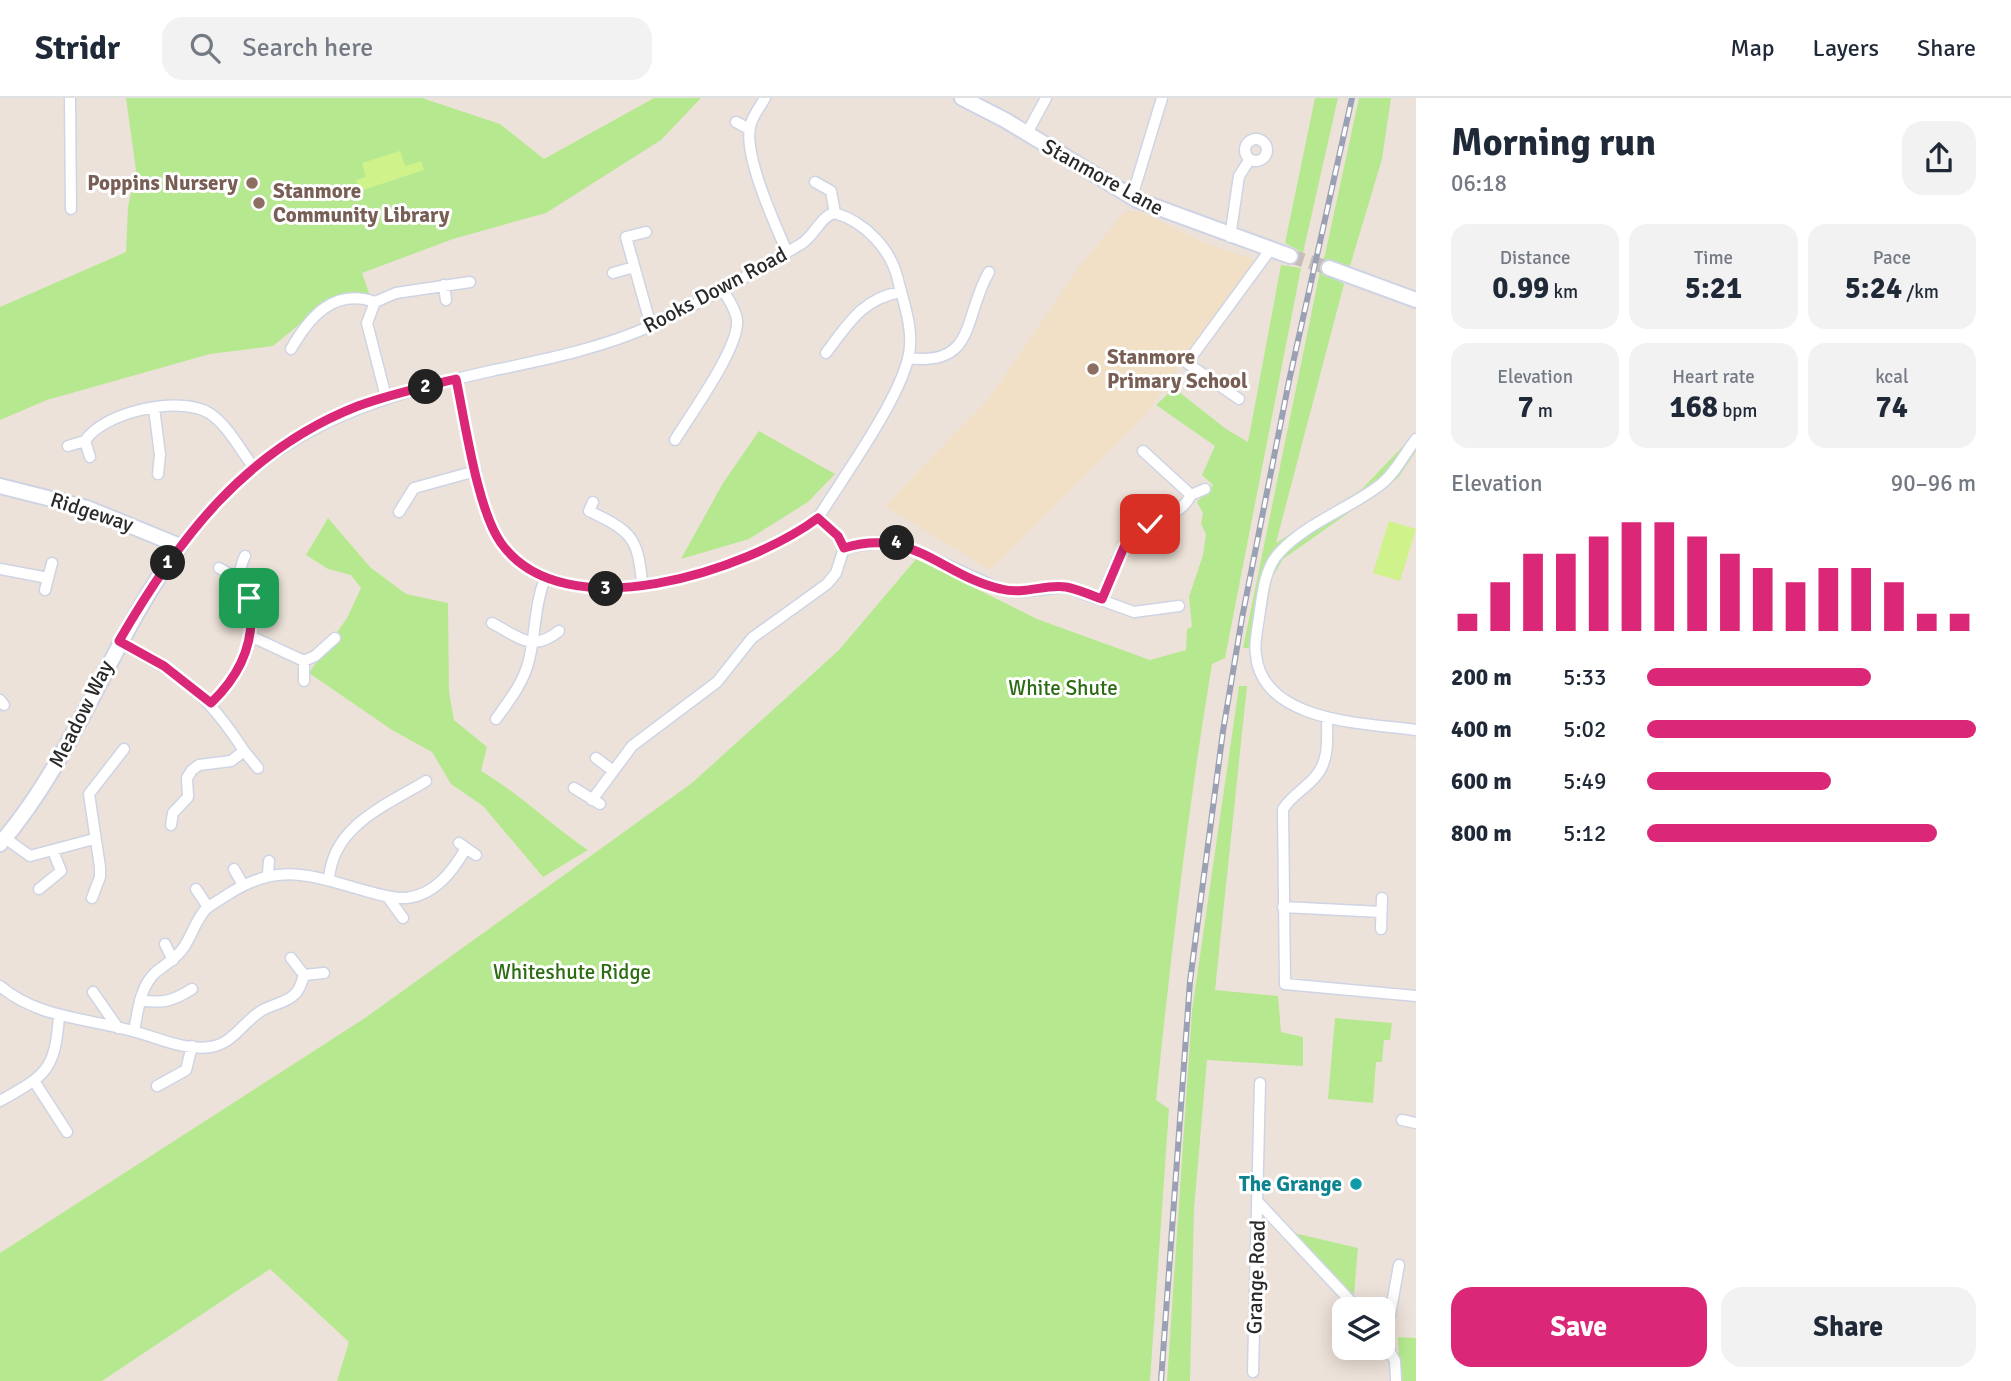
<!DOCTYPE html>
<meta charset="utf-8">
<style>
:root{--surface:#fff;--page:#f2f2f3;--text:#1f2937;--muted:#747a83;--line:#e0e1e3;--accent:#db2777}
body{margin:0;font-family:Signika,sans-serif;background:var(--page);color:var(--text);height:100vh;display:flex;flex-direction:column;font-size:26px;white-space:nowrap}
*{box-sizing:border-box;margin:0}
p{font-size:23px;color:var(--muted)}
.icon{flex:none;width:38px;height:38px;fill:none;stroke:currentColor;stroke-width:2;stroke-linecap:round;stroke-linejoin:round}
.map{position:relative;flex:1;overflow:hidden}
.details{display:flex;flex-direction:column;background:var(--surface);width:595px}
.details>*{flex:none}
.fabs{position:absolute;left:1332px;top:1199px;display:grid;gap:14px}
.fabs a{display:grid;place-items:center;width:63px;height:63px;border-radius:14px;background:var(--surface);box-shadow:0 4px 18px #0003;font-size:35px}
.pin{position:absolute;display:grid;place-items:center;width:60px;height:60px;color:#fff;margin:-30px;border-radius:14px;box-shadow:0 4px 10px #0006}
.km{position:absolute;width:35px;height:35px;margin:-18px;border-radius:50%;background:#222;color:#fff;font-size:19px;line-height:35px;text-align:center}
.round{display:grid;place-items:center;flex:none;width:74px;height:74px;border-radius:21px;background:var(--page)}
.summary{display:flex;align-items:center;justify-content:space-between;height:119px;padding:0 35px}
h1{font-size:38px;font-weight:700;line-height:52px}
.figures{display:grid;grid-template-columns:repeat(3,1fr);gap:10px;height:119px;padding:7px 35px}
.figures div{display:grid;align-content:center;border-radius:18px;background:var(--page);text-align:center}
.figures b{font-size:30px;font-weight:700}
.figures small{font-size:19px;font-weight:400}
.figures p{font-size:19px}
.chart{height:196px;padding:14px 35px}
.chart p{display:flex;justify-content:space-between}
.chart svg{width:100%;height:126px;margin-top:7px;stroke:var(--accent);stroke-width:6}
.primary-button{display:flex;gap:14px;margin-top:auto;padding:14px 35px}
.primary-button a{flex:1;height:80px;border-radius:21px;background:var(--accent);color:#fff;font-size:28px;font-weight:700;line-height:80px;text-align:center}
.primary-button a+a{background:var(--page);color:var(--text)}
ul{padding:0 35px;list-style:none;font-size:23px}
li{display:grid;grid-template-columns:112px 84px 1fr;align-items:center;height:52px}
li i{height:18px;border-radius:9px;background:var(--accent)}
header{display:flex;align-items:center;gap:42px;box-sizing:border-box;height:98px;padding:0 35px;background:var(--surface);border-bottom:2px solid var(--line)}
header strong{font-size:33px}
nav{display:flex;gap:38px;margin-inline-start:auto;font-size:24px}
.search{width:490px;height:63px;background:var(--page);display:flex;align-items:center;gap:18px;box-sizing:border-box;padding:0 24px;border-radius:21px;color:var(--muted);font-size:26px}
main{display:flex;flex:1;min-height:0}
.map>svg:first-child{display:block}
.education{fill:#f1dfc6}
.green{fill:#b6e98f}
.pitch{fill:#cff28a}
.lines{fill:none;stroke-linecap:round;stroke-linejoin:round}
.secondary-tunnel{stroke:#c6bdb6;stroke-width:14;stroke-dasharray:14 7;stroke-linecap:butt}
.street-casing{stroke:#ced4e4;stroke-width:13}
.secondary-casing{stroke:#ced4e4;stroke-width:18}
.street{stroke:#fff;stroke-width:10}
.secondary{stroke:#fff;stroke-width:14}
.rail-casing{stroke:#9ba1b5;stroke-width:6}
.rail{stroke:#fff;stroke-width:3.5;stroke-dasharray:10;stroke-linecap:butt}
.route-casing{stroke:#fff;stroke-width:14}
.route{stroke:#db2777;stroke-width:9}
.education-dot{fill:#8d6e63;stroke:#fff;stroke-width:2.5}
.culture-dot{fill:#0f9aa8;stroke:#fff;stroke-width:2.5}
.labels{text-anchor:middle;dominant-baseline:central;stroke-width:6;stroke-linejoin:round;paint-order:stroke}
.street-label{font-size:21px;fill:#292929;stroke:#fff}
.education-label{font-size:21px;font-weight:bold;fill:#785e54;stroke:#fff;text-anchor:start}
.park-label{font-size:21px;fill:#2d6c12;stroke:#fff}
.culture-label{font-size:21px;font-weight:bold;fill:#0d838f;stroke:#fff;text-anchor:end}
</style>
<header>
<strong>Stridr</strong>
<div class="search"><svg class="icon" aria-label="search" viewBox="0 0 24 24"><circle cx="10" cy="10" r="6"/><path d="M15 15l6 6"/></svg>Search here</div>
<nav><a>Map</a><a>Layers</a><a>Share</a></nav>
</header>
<main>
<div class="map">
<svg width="1416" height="1283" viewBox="0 0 1416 1283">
<rect width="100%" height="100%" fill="#ede2d9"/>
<!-- education -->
<path class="education" d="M1125 113 1142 114 1205 145 1255 162 1145 317 990 472 885 408 991 298 1078 170Z"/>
<!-- green -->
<path class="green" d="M126 0H422L500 26 544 61 654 0H701L661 42 546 115 453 141 362 175 370 198 347 197 327 204 273 248 210 256 47 302 0 322V209L126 154 128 109 136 72Z
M1315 0H1338L1303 155 1285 145Z
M1359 0H1391L1382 61 1350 168 1324 161Z
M1281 167 1301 170 1225 560 1212 566C1188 711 1171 856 1156 1002L1169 1011 1150 1283H337L349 1244 270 1171 102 1283H0V1155L365 920 692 685 839 552 916 461 1037 521 1150 562 1186 552 1187 531 1192 529 1189 499 1203 457 1206 436 1201 426 1203 415 1197 404 1213 387 1202 377 1215 348 1156 307 1174 290 1226 331 1248 344Z
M1320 173 1344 186 1276 445 1362 391 1405 346 1416 353 1398 380 1283 461 1272 480 1262 537 1249 550H1243Z
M759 333 835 376 808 404 749 441 681 461 723 385Z
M328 420 370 469 406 496 448 505 449 594 454 622 487 649 481 673C520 696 551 727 588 752L543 779 483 708 451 686 432 654 392 632 309 575 347 520 361 490 351 477 328 471 306 457Z
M1239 588H1247L1215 892 1278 898 1281 934 1303 939V968L1207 962 1194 1111 1190 1283H1167L1192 913Z
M1335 920 1392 925 1390 942H1384L1382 964H1376L1373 1005 1328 1001Z
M1294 1135 1358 1150 1354 1197Z
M1398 1239 1416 1240V1283H1400Z"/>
<!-- pitch -->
<path class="pitch" d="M400 53 405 68 421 63 424 72 360 93 356 82 366 79 362 65Z
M1389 423 1416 431 1400 483 1373 475Z"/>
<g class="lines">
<!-- secondary-tunnel -->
<path class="secondary-tunnel" d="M1290 158 1329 170"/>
<!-- street casing -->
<g class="street-casing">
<path id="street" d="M70 0 71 111
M765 0C760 9 752 18 750 29 744 59 775 126 787 154
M736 24 749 31
M1027 35 1046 0
M1245 52a11 11 0 1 1 22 0a11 11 0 1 1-22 0Z
M815 84 831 93 835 115
M1132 99 1162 0
M646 134 626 139 651 228
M1230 139 1239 78 1250 61
M613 175 634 169
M444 187 446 202
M291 251C310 218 334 190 375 204
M826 255C848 226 863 200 901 194
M908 260C977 269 963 218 989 174
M456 281C465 323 477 411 501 445 564 533 748 472 818 420 844 378 896 307 908 261 915 235 904 206 898 182 891 151 865 124 835 115
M386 299 367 225 375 204 396 195 470 184
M1239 301 1187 265 1270 152
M154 310 160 357 158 376
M1416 341C1405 355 1395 376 1380 387 1349 411 1306 425 1279 455 1264 471 1262 499 1259 520 1257 532 1254 546 1256 557 1263 625 1366 625 1416 632
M675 342C690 317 740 249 737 222 736 211 728 201 723 192
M68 348 85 343
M1143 353 1191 397
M90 359 85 343C103 314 180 297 209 315 227 326 241 353 254 370
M593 404 589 413C631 433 638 439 642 485
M399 414 414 390 476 373
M180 448C266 334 360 302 495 272 548 261 602 250 653 227 704 204 752 175 801 146 814 139 821 117 835 115
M844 450 886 443 903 447 1000 491 1019 494 1065 489 1134 514 1179 508
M219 470 242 483
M0 471 48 480
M45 492 52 465
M1102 501C1111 479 1118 449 1138 434 1156 420 1180 419 1191 397L1205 391
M492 525C519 539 532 555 559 533
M250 538 304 563 315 558 335 540
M119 543C180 577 206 593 244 653L231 663 199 667 192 672 187 680 188 699 173 715 171 727
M304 583V563
M0 602 4 607
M211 605C239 578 260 541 249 500 244 484 236 475 245 458
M1327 619C1327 639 1330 663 1315 679 1305 691 1292 697 1283 711L1285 886 1416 898
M496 621C509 603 524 584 529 562 536 534 534 509 545 480
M244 653 258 670
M596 660 612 672
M574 690 600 706
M592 702 632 648 717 584 752 540 827 486 836 475 844 450 838 438 818 420
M5 740 30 758 94 741
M459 745 476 757
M234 771 243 787
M268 776 269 763
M329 782C332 728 385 708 426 683
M39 791 61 773 53 753
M196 791 208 809
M387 798 403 820
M92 800 100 779V769L89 696 124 651
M1283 809 1381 814
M1381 831 1382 800
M165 846 173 862
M291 860 304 877 324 875
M0 888C39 921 89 920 136 934 159 940 185 953 210 949 233 946 243 924 261 913 272 906 287 905 295 896 300 892 302 883 304 877
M93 894 118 930
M140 902C162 906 173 903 192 891
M134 933C138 913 140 888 156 874 166 866 177 860 184 849 192 837 195 824 205 812 211 806 220 802 227 797 276 765 306 776 359 791 374 795 391 801 406 800 435 797 453 773 466 750
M34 983 67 1034
M157 988 186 972 192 948
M0 1003C46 977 55 973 59 918
M1402 1022 1416 1025
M1258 1104 1358 1211
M1382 1227 1390 1217 1399 1167
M1382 1239 1395 1263 1396 1283
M1253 1274 1260 985"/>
</g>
<!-- secondary casing -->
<g class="secondary-casing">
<path id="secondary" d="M962 0 1005 22 1137 102 1290 158
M1329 170 1416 202
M0 388 87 410 180 448C110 543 77 656 0 746"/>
</g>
<!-- street -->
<use href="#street" class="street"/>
<!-- secondary -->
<use href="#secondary" class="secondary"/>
<!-- rail casing -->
<g class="rail-casing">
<path id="rail" d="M1161 1283 1190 883 1223 633 1242 520 1289 283 1352 0"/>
</g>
<!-- rail -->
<use href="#rail" class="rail"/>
</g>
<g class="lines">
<!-- route casing -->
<g class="route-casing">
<path id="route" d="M249 500C257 542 241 576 211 605L164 568 119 543C178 441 245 352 358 308 390 296 423 289 456 281 465 323 477 411 501 445 564 534 748 472 818 420L838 438 844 450C914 429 940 477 1001 491 1024 497 1044 486 1066 489 1078 491 1090 497 1102 501L1124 449 1150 426"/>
</g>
<!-- route -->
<use href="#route" class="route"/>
</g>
<!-- markers -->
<g class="education-dot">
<circle cx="252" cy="85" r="7"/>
<circle cx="259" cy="105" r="7"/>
<circle cx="1093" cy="271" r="7"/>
</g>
<circle class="culture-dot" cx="1356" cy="1086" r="7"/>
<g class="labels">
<!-- street labels -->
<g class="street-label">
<text transform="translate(1103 79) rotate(29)">Stanmore Lane</text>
<text transform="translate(715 192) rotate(-28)">Rooks Down Road</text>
<text transform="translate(92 414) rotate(18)">Ridgeway</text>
<text transform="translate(81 616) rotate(-63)">Meadow Way</text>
<text transform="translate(1256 1179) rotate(-88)">Grange Road</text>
</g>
<!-- education labels -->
<g class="education-label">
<text x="238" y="85" text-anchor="end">Poppins Nursery</text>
<text x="273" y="93">Stanmore<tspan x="273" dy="24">Community Library</tspan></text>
<text x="1107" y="259">Stanmore<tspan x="1107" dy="24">Primary School</tspan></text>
</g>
<!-- park labels -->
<g class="park-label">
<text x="1063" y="590">White Shute</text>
<text x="572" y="874">Whiteshute Ridge</text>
</g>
<!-- culture labels -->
<g class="culture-label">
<text x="1342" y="1086">The Grange</text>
</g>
</g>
</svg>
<div class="fabs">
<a><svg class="icon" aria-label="layers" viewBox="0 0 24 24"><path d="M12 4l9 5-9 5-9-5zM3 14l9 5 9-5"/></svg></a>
</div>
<div class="pin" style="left:249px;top:500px;background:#1e9e55"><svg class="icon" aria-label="arrive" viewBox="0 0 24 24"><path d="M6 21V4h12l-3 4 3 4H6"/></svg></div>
<div class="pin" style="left:1150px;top:426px;background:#d93025"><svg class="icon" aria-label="check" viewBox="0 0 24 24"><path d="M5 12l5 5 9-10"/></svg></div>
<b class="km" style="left:168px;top:465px">1</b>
<b class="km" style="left:426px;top:289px">2</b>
<b class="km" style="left:606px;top:491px">3</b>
<b class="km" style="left:897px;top:445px">4</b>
</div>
<section class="details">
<div class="summary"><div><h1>Morning run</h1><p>06:18</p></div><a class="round"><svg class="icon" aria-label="share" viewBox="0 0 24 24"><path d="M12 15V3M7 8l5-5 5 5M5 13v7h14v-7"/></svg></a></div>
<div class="figures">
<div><p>Distance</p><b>0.99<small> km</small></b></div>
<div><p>Time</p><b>5:21</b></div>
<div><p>Pace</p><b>5:24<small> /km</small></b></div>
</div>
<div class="figures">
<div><p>Elevation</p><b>7<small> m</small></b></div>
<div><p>Heart rate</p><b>168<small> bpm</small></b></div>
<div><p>kcal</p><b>74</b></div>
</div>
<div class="chart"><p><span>Elevation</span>90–96 m</p>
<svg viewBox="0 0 160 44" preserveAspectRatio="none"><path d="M5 44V38M15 44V27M25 44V17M35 44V17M45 44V11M55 44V6M65 44V6M75 44V11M85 44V17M95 44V22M105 44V27M115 44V22M125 44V22M135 44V27M145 44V38M155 44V38"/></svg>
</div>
<ul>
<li><b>200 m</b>5:33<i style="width:68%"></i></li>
<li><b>400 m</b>5:02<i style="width:100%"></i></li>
<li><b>600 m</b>5:49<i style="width:56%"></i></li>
<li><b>800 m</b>5:12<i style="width:88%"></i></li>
</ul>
<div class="primary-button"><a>Save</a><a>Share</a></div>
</section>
</main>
